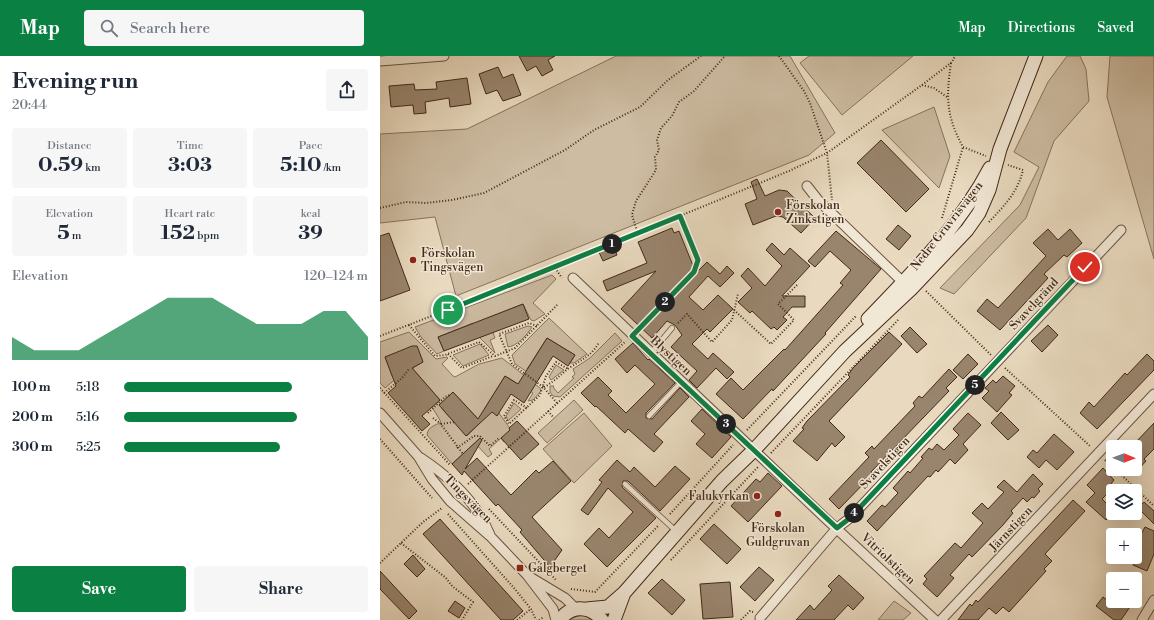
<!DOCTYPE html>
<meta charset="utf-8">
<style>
:root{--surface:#fff;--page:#f6f6f7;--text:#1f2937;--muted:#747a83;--accent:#0b8043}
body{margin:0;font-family:"Libre Bodoni",serif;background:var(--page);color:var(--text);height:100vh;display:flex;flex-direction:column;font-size:15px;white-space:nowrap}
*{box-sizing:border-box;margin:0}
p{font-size:13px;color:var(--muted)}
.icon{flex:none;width:22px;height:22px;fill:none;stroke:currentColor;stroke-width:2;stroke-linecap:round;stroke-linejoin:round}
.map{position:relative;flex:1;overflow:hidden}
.details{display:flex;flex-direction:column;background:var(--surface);width:380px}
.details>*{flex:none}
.needle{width:26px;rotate:91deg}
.controls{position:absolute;left:726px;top:384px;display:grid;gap:8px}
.controls a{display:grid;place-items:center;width:36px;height:36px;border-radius:4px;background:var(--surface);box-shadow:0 4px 16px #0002;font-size:20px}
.pin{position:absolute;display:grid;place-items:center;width:34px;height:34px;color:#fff;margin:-17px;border:2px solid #fff;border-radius:50%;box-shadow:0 1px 4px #0007}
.km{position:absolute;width:20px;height:20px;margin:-10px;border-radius:50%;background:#222;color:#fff;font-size:11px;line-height:20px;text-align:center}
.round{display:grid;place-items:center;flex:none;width:42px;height:42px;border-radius:4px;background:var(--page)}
.summary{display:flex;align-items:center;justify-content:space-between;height:68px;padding:0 12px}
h1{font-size:22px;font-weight:700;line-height:30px}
.figures{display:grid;grid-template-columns:repeat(3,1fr);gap:6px;height:68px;padding:4px 12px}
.figures div{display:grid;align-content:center;border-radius:4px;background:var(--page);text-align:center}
.figures b{font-size:20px;font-weight:700}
.figures small{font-size:11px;font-weight:400}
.figures p{font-size:11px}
.chart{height:112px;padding:8px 12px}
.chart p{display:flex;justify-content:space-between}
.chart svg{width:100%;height:72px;margin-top:4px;fill:var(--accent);opacity:.7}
.cta{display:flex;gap:8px;margin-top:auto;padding:8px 12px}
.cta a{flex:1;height:46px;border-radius:4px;background:var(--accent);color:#fff;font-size:16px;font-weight:700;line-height:46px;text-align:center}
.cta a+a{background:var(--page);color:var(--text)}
ul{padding:0 12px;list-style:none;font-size:13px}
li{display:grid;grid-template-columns:64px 48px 1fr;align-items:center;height:30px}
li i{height:10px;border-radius:5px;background:var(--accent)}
header{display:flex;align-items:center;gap:24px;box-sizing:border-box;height:56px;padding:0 20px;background:var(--accent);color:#fff}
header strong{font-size:19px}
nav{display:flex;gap:22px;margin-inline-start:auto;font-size:14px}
.search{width:280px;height:36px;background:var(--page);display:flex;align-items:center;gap:10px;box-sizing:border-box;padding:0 14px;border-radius:4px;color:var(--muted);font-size:15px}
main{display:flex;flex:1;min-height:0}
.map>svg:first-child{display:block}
.green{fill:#cdbca2;stroke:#88725c;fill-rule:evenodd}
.building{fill:#99856e;stroke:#422817}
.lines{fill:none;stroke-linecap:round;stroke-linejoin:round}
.lane-casing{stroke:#6c5441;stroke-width:6}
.street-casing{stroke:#6c5441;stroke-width:11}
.secondary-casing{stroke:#422817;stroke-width:15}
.path{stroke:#422817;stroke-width:2;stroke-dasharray:1 2;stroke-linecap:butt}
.lane{stroke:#f1e7d5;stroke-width:4.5}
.street{stroke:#f1e7d5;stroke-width:9}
.secondary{stroke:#f1e7d5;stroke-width:13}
.route-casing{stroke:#fff;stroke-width:8}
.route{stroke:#0b8043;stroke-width:5}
.poi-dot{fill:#8f2418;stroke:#f1e7d5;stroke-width:1.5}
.labels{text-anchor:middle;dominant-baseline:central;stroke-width:3;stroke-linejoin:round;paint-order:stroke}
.poi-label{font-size:12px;fill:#422817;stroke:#f1e7d5;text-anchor:start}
.street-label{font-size:12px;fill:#422817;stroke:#f1e7d5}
</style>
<header>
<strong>Map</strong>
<div class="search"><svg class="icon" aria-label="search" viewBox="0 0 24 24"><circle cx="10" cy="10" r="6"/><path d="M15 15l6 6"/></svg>Search here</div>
<nav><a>Map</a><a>Directions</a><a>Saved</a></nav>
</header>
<main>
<section class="details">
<div class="summary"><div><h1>Evening run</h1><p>20:44</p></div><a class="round"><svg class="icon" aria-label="share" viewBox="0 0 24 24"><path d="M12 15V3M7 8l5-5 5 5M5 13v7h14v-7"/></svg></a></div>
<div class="figures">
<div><p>Distance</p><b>0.59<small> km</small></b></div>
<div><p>Time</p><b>3:03</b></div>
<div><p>Pace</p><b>5:10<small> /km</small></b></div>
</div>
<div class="figures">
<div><p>Elevation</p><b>5<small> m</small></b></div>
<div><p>Heart rate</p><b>152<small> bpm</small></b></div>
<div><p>kcal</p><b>39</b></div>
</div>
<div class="chart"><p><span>Elevation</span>120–124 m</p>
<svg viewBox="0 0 160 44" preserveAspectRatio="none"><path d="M0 44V30L10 38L20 38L30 38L40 30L50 22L60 14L70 6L80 6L90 6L100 14L110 22L120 22L130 22L140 14L150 14L160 30V44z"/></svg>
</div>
<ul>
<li><b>100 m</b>5:18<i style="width:69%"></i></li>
<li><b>200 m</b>5:16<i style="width:71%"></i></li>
<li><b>300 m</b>5:25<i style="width:64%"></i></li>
</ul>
<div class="cta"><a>Save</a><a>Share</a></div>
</section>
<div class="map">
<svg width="774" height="564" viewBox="0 0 774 564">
<rect width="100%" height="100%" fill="#e9dabf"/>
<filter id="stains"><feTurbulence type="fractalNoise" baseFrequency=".005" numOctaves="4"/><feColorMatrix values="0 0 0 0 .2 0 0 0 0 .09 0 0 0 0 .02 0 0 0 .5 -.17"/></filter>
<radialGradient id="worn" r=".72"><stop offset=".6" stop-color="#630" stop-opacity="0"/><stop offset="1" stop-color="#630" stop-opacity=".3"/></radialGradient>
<!-- green -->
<path class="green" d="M236 0H410L455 77 429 99 76 240 55 161 0 167V78L87 73Z
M429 0H533L462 59 420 7Z
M687 0H700L706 13 709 45 674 85 646 162 574 238 560 232 640 149 659 111 634 96 668 26Z
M730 0H774V203L727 41Z
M554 51 570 100 559 132 502 74Z
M172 219 176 223 153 247 165 258 154 265 151 264 143 248 108 262 115 282 110 284 115 297 99 281 93 267 58 281 64 295 57 298 41 281 35 271Z
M169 262 207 298 194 307H190L195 299 167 282 147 313 160 322 158 323 135 308 132 299Z
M148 270 152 271C147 279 137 290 128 291L125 278Z
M29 276 56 303 67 301 68 302 62 308 73 320 75 321 99 308 122 302 160 332 161 335 153 344 148 345 153 337 125 320 105 352 117 359 119 357 134 378 124 386 121 382 109 393 112 398 108 401 95 387 72 408 47 379C48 370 55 370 61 366L52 351 60 344 34 314 33 312 43 306 37 290 5 301 12 320 25 315 5 332 0 327V286ZM73 336 101 366 87 380 62 353 67 342Z
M235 277 242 285 180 341 173 340 170 336V330H174L173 331 178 337 194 322 192 321 195 318 193 313 210 302Z
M100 288 109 299 83 310 73 299Z
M176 309 184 314 171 324 169 321Z
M194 344 203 354 167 387 158 377Z
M134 347 141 353 128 365 126 360Z
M204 357 232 390 194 427 163 393Z
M514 545 531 557 523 564H498Z
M200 559H205L214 564H189Z"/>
<!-- building -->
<path class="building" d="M139 0H175L168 4 173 14 162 20 156 10 147 15Z
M118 11 123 22 133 18 141 39 123 45 117 34 106 38 99 18Z
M87 22 91 48 70 51 69 42 45 46 46 57 34 58 33 49 11 51 9 30 34 28 35 34 57 33 56 26Z
M501 84 549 133 526 156 477 107Z
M377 123 385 140 399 134 407 135 435 162 421 177 403 161 396 160 373 169 365 148 377 143 371 126Z
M518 169 531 180 519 194 506 183Z
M292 172 294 177 299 175 316 217 327 206 340 218 347 210 354 217 340 231 328 220 309 241 323 254 338 239 353 253 330 276 327 273 312 288 328 303 333 297 354 316 347 323 336 312 317 332 309 324 317 315 291 291 302 279 295 269 287 265 272 282 241 253 276 215 227 235 223 225 267 207 258 186Z
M668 173 678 184 690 173 702 187 687 201 684 199 664 218 668 222 620 274 597 255 607 243 618 252 666 200 653 187Z
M456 175 501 213 445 277 446 278 393 335 392 333 363 363 336 338 351 322 363 334 404 293 405 294 463 229 460 227 471 214 450 195 435 211 428 205Z
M9 177 30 234 0 245V180Z
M392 187 404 199 410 192 430 210 402 240H425V251H412L403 261 407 264 397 274 394 271 391 273 372 255 370 257 358 246 372 232 361 220 368 212 385 230 402 210 386 194Z
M233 189 237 199 223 205 218 194Z
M143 248 149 263 64 295 58 281Z
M668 269 678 279 662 296 651 285Z
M530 271 547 288 537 297 521 280Z
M509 276 522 288 449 365 465 381 455 391 452 387 437 405 413 385 424 373 422 372 427 365 470 321 468 319 473 312Z
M167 282 195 299 188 310 173 300 144 347 131 338 117 360 112 356 86 380 59 349 73 336 98 363 125 320 138 328Z
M253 287 268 304 269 303 295 327 266 357V362L272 363 300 332 309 341 274 378 283 386 274 396 248 373 245 377 216 350 215 351 201 337 218 321 232 335 228 339 246 357 275 328 255 309 247 317 235 303Z
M32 290H37L43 306 32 312 60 344 42 360 50 368 42 375 8 337 16 330 5 301Z
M588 298 598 308 583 323 573 314Z
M767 298 774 305V314L717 373 700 357 709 346 714 351 745 317 747 319Z
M569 313 577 321 566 332 569 335 491 416 493 418 459 453 449 443 489 401 485 397 492 390 494 393 535 350 533 347 539 340 542 342Z
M623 320 635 330 629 337 632 339 617 356 602 342 609 335 605 332 613 324 616 327Z
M322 353 351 381 332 402 316 388 325 378 311 365Z
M621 356 639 374 628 384 611 367Z
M588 357 601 369 583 388 588 394 575 408 570 403 558 416 556 414 550 421 548 420 497 475 487 465 502 449 505 451 518 437 513 432 528 415 530 417 543 402 541 401 549 392 552 394 557 388 564 394 579 379 573 373Z
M137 365 159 388 141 404 121 382 130 374 129 372Z
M774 367V393L764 403 766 405 755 417V387Z
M674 378 694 396 677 414 666 404 659 412 647 401 653 394 657 397Z
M100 382 102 384 85 413 97 402 131 439 156 414 159 417 173 405 191 425 152 461 182 494 170 511 140 476 142 474 118 448 116 450 84 415 82 419 72 408Z
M237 404 250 416 254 411 275 431 295 410 310 423 280 455 248 425H243L242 431 276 462 227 511 204 488 219 472 229 482 253 456 228 432 208 459 201 454 222 426 219 424Z
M723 412 734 424 731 428 734 431 722 443 733 454 726 464 706 446 715 437 707 429Z
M388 417 402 430 368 466 351 450 376 423 380 426Z
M653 418 663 428 658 433 660 435 654 442 652 441 647 446 643 442 631 455 633 457 623 469 592 501 589 498 570 519 574 522 557 541 543 528 547 523 544 520 575 487 581 492 603 467 592 457 602 447 608 453 624 436 617 431 624 424 637 436Z
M693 444 705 455 665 498 672 505 664 513 666 515 629 556 623 551 616 558 609 552 598 564H578L590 548 592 550 596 544 598 546Z
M764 446 774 455V468L758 452Z
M60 463 143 555 133 564H121L43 478Z
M334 468 361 493 347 508 320 483Z
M765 471 774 475V498L767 515 753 509 755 503V489Z
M33 499 45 513 37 521 24 508Z
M379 511 394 524 375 545 360 531Z
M0 515 37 555 29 563 0 533Z
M459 519 484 542 473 554 468 549 454 564H416L430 549 434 554 452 534 448 530Z
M282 523 305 544 292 559 268 537Z
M350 526 353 561 323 563 320 528Z
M723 541 731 547 733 545H754L741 564H734L716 550Z
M75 545 85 552 79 562 68 555Z"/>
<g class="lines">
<!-- lane casing -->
<g class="lane-casing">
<path id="lane" d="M271 297 292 272
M269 360 301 326
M245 428 296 475"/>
</g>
<!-- street casing -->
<g class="street-casing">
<path id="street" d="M0 5 64 0
M427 130 438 144 527 230
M193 222 444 461 555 564
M0 357 38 400 52 423 70 445 110 480 147 519 173 553 176 564
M41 402C71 422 97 446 110 479
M150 521 185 542 196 553
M380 562 457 472 470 462 741 174
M561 564 774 338
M762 564 774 544"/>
</g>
<!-- secondary casing -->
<g class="secondary-casing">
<path id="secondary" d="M488 263C532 217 580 170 610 112
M206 553 228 551 244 537 342 425 374 394 465 295 531 233 587 174 599 157 609 134 620 93 656 0
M180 564C191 548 211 550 222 564
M234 564 244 537"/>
</g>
<!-- path -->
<path class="path" d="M399 0 424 35 430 47 447 97 452 144
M571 7C566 41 566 60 583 91L606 100
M542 29 554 32 567 41
M0 152 26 146 46 147 72 144 104 137 185 94 214 74 260 51 288 24 321 0
M562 162 583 91
M609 166C624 150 638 136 643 114L628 109
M258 178 252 159 256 145 276 114 275 101 279 94 277 84 281 72 292 60 299 46 314 35 345 0
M175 212 182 222
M546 235 611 299
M354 254 391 288 414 264 398 248 417 229
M298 267 307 258 332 286 352 264 358 238
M29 269 55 300 65 299 99 286 115 300 135 292 178 248
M157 270 149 267 119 278 132 308 163 331 177 347
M259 272 314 216 318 204 300 160
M0 280 147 223 409 115 447 97 542 29 572 6 575 0
M68 298 82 312 113 300
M625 312 711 391
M164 331C174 326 180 319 189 312 201 304 212 300 219 286
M0 332 70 409
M4 337 22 322 29 313
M147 352 134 344 124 360 129 368 160 339 166 320 176 306 188 313
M168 355 174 362
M48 357 65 341 70 339
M53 362 60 367 83 398
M61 368 74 366
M367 374 476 260
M0 383 52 442
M77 392 94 380H100L110 390 119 382
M391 397 519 263
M725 404 733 412
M735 413 774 450
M88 428 246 285
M109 453 176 524
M68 458 134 532 151 553 156 564
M290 458 353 389
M21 487 66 522 72 530 93 546 82 564
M291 504 378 411
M0 507 43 466 62 452
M191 533 215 536 278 470
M137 564 151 553
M159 564 164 561
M361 564 370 555 373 556"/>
<!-- lane -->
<use href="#lane" class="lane"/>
<!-- street -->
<use href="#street" class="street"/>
<!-- secondary -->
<use href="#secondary" class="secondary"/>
</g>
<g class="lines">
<!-- route casing -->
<g class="route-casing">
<path id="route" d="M68 254 300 160 318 204 314 216 252 280 457 472 470 462 705 211"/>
</g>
<!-- route -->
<use href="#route" class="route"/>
</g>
<!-- markers -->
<g class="poi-dot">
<circle cx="398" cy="156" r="4"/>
<circle cx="33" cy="204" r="4"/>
<circle cx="377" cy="440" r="4"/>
<circle cx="398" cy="458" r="4"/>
<rect x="136" y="508" width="8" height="8" rx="2"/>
</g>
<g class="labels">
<!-- poi labels -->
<g class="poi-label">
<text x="406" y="149">Förskolan<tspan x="406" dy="14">Zinkstigen</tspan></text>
<text x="41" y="197">Förskolan<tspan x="41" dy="14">Tingsvägen</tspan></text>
<text x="369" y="440" text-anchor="end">Falukyrkan</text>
<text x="398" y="472" text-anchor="middle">Förskolan<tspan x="398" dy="14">Guldgruvan</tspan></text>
<text x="148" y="512">Galgberget</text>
</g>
<!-- street labels -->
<g class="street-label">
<text transform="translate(567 170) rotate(-52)">Nedre Gruvrisvägen</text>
<text transform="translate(654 248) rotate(-47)">Svavelgränd</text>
<text transform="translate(291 300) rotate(43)">Blystigen</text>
<text transform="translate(505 407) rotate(-47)">Svavelstigen</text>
<text transform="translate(88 443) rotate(45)">Tingsvägen</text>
<text transform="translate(631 473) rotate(-47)">Järnstigen</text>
<text transform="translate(508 503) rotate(43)">Vitriolstigen</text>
</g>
</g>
<rect width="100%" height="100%" filter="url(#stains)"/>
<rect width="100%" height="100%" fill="url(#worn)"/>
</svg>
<div class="controls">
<a><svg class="needle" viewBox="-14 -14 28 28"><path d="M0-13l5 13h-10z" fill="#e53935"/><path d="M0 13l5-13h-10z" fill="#747a83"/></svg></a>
<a><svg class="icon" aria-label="layers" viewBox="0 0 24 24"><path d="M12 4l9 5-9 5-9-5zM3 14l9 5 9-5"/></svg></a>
<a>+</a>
<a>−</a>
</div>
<div class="pin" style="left:68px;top:254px;background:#1e9e55"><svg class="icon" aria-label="arrive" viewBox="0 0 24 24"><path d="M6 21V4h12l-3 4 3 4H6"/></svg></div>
<div class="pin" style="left:705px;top:211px;background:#d93025"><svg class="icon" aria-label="check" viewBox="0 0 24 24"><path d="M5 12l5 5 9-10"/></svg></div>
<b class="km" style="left:232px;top:188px">1</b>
<b class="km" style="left:285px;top:246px">2</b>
<b class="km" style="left:346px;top:368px">3</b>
<b class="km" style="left:474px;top:457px">4</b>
<b class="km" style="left:595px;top:329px">5</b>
</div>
</main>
